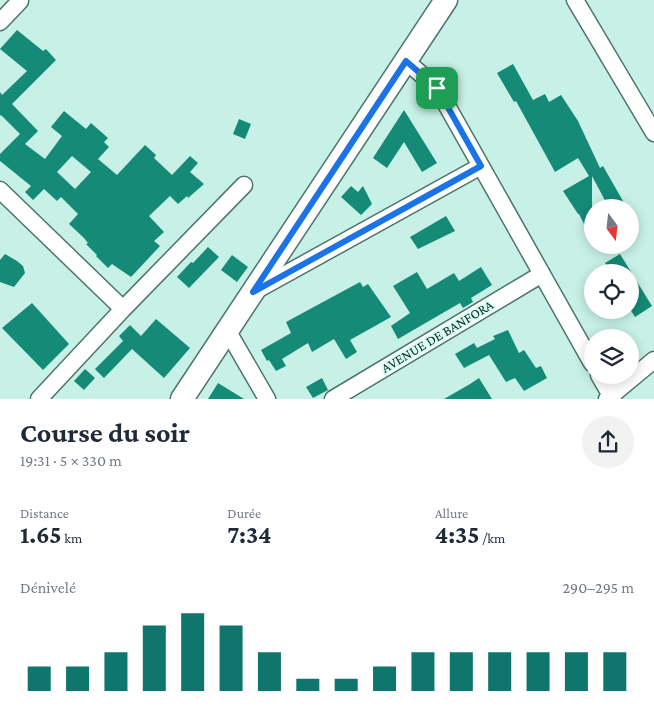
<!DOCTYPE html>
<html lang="fr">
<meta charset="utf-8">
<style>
:root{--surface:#fff;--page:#f2f2f3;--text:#1f2937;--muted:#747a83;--accent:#0f766e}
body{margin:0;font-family:"Crimson Pro",serif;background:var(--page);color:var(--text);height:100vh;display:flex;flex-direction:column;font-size:19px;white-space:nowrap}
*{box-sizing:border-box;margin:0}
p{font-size:16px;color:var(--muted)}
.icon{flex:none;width:28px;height:28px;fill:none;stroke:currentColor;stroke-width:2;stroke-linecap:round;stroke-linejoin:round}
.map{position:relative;height:399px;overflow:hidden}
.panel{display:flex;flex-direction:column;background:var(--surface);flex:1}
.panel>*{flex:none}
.needle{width:32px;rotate:165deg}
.tools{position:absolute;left:584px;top:199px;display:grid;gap:10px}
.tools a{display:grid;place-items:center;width:55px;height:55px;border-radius:50%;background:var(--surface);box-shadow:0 2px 12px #0003;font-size:25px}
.pin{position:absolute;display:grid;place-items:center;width:42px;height:42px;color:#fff;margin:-21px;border-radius:10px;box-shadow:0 2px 8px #0006}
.round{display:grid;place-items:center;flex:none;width:52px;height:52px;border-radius:26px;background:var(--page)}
.summary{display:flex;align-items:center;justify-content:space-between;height:85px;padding:0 20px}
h1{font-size:28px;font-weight:700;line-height:38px}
.figures{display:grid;grid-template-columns:repeat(3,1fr);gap:8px;height:85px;padding:5px 20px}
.figures div{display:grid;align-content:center}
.figures b{font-size:25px;font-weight:700}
.figures small{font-size:14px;font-weight:400}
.figures p{font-size:14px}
.chart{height:140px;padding:10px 20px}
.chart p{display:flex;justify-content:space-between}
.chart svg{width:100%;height:90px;margin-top:5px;stroke:var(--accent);stroke-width:6}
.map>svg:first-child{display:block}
.building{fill:#158a77;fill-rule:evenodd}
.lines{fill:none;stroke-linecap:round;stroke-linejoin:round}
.street-casing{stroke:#4e756c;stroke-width:19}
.secondary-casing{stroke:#4e756c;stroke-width:25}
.street{stroke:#fff;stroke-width:16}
.secondary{stroke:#fff;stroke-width:22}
.route-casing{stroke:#fff;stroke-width:10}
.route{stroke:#1a73e8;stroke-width:6}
.labels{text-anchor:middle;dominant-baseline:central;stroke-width:4;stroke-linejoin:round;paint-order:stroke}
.street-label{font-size:14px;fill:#162622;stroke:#d4fef3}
</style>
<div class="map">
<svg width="654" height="399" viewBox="0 0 654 399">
<rect width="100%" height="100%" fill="#c7f1e6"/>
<!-- building -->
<path class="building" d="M17 30 43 51 46 49 56 60 12 104 38 131 25 144 45 159 62 136 51 127 64 111 86 129 91 123 108 138 104 142 109 147 98 159 117 175 145 145 156 155 154 158 172 175 190 156 198 163 190 172 204 184 188 198 187 196 178 204 170 196 149 216 164 232 154 241 160 246 131 277 112 264 108 268 96 256 97 255 86 244 88 243 84 238 69 224 78 214 61 197 57 201 44 189 33 200 25 192 31 186 0 161V154L20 134 1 115 0 116V92L2 95 27 71 0 49ZM72 156 91 172 75 189 57 172Z
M513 64 533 100 545 94 549 102 561 95 578 121 600 168 603 166 627 208H609L592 176V240L579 214H578L563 191 589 176 578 158 555 172 516 101 514 102 497 73Z
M404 110 437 163 422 172 404 142 387 168 373 158Z
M239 119 251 124 245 139 233 134Z
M351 186 358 192 363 186 372 204 361 215 341 197Z
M446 216 455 231 418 249 410 237Z
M208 247 219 257 189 288 177 277 191 262 193 263Z
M5 254 17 261 23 266 25 273 14 287 0 282V260Z
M620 254 652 306 635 317 630 309V272H611L605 263Z
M232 255 248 267 237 282 221 270Z
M481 267 492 285 471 298 473 302 463 308 460 303 398 339 391 326 410 313 393 286 417 272 427 289 454 273 459 281Z
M360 282 363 287 368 284 391 317 350 340 357 352 346 359 334 339 312 352 308 343 282 359 286 366 276 371 269 360 267 361 261 350 291 333 286 322Z
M32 303 69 344 43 370 2 328Z
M156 319 190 348 164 378 132 349 104 378 95 369 123 341 119 336 130 325 141 336Z
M508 330 519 353 524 350 536 368 541 366 547 378 524 391 515 378 506 382 489 355 464 368 455 354 474 343 477 348 495 339 493 336Z
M85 369 95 378 84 390 74 381Z
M322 378 328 390 313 398 306 387Z
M479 378 492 399H444L470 384Z
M218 383 244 399H208Z"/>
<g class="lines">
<!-- street casing -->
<g class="street-casing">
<path id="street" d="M575 0 654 133
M0 22 20 1
M406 61 437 88 592 363
M0 190 123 309
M255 291 481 166
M227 330 267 399
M599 375 613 399
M39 399 123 309 244 185
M333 399 542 274
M607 399 654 360"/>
</g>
<!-- secondary casing -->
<g class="secondary-casing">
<path id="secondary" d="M182 399 446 0"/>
</g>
<!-- street -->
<use href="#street" class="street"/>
<!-- secondary -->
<use href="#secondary" class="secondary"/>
</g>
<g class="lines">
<!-- route casing -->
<g class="route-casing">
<path id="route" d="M406 61 437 88 481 166 253 292Z"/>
</g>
<!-- route -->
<use href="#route" class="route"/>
</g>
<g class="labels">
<!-- street labels -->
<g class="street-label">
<text transform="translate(437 336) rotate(-31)">AVENUE DE BANFORA</text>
</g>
</g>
</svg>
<div class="tools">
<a><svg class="needle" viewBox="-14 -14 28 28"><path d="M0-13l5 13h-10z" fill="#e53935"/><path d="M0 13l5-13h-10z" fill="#747a83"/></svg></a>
<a><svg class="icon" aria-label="locate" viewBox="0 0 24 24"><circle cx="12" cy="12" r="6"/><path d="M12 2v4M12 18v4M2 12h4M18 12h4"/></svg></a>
<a><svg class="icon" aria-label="layers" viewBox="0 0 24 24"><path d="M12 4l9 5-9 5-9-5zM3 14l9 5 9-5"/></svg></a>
</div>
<div class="pin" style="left:437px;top:88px;background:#1e9e55"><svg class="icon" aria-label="arrive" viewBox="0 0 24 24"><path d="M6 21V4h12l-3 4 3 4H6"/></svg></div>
</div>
<section class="panel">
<div class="summary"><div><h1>Course du soir</h1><p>19:31 · 5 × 330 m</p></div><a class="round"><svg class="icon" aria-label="share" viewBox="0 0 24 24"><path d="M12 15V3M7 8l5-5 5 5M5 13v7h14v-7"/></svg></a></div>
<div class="figures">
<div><p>Distance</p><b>1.65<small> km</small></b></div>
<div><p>Durée</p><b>7:34</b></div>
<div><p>Allure</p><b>4:35<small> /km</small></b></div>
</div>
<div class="chart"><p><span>Dénivelé</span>290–295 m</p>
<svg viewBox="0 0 160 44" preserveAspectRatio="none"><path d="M5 44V32M15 44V32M25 44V25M35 44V12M45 44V6M55 44V12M65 44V25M75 44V38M85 44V38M95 44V32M105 44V25M115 44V25M125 44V25M135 44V25M145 44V25M155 44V25"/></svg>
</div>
</section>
